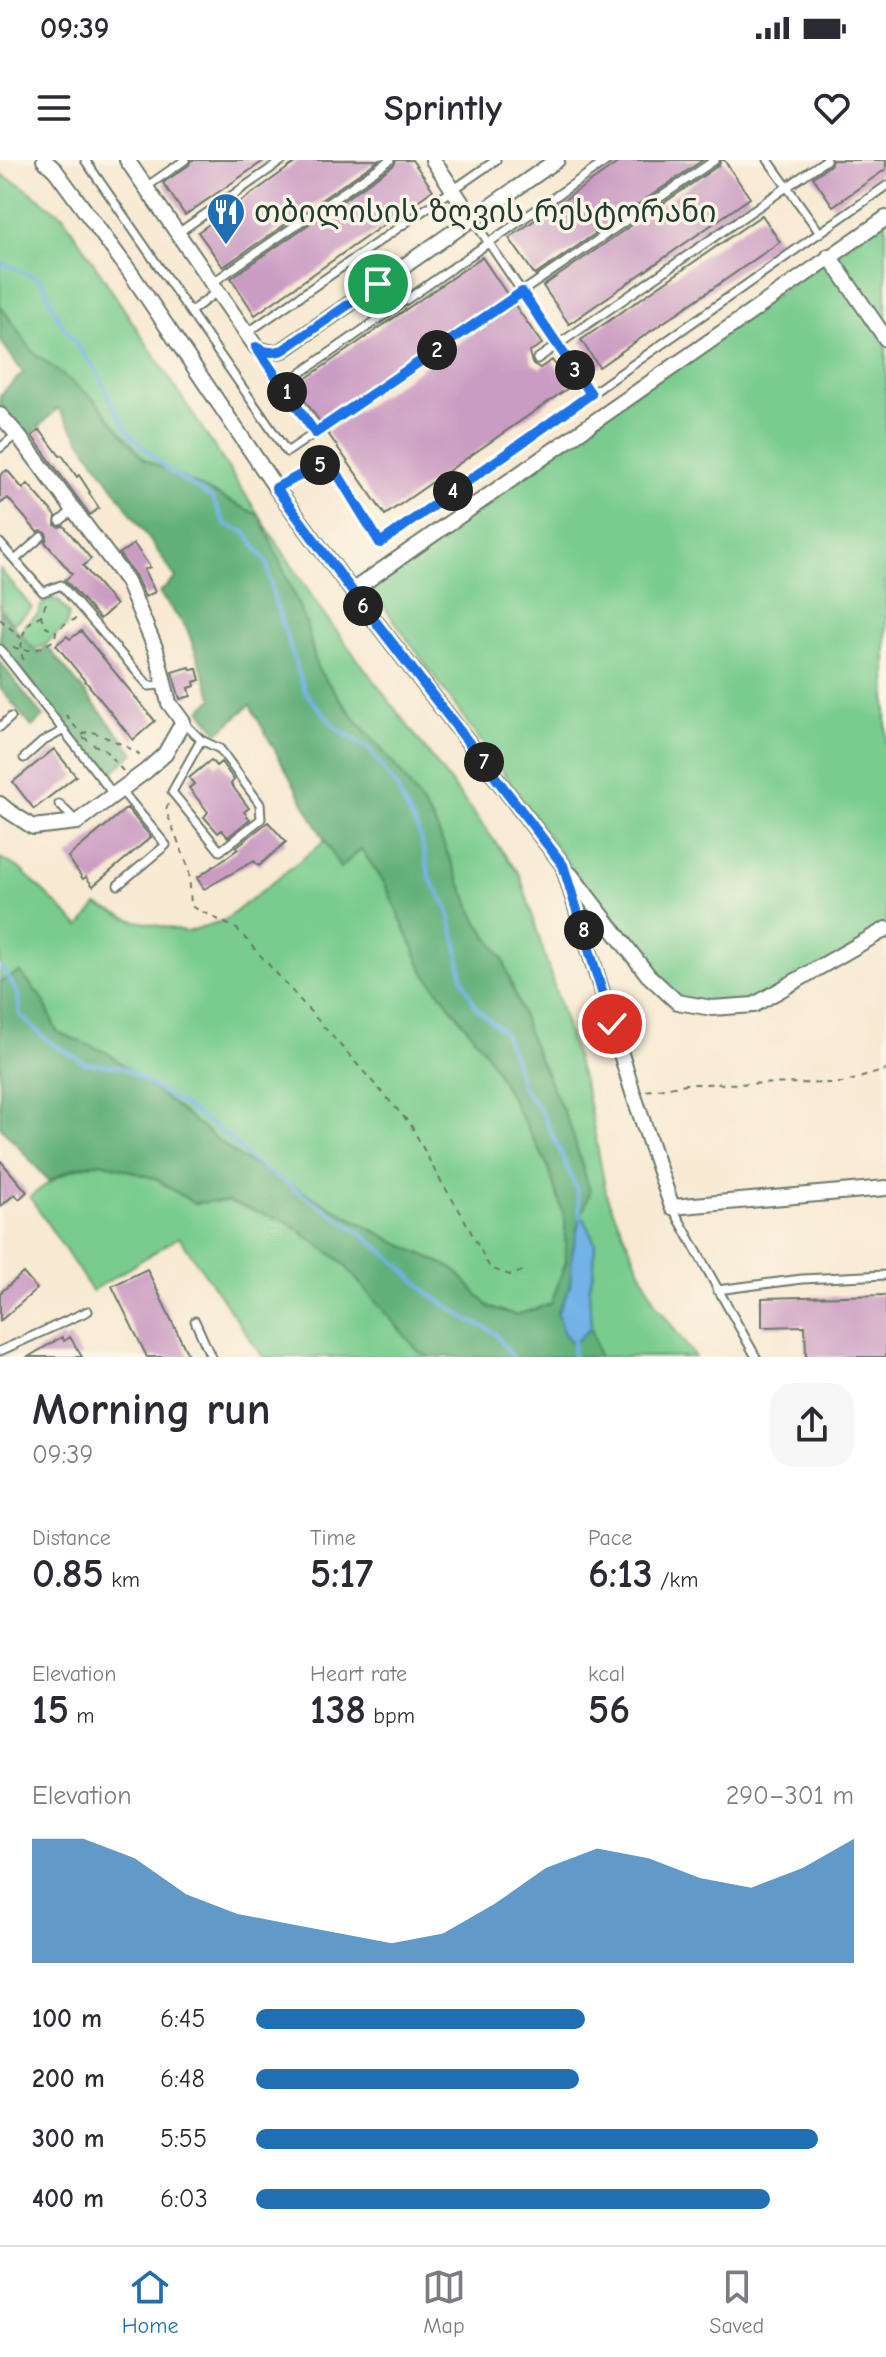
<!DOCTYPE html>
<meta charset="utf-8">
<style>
:root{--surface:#fff;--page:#f7f7f7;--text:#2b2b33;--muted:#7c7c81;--line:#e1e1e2;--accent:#1f6fb2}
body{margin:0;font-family:"Comic Neue","Noto Sans Georgian",sans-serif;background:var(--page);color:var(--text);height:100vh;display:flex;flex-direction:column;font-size:30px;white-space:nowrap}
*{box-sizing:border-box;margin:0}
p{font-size:26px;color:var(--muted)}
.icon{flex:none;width:44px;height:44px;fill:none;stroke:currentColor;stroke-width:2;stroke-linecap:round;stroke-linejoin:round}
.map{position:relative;height:1197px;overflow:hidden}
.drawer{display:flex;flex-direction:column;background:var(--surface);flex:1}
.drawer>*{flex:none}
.pin{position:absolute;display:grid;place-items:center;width:68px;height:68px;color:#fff;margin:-34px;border:4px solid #fff;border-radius:50%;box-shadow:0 2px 8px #0007}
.km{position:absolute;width:40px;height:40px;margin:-20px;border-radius:50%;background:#222;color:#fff;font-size:22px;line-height:40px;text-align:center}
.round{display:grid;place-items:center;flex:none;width:84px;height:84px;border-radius:24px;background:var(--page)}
.head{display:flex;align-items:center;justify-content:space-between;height:136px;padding:0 32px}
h1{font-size:44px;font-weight:700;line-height:60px}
.figures{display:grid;grid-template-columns:repeat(3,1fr);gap:12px;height:136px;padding:8px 32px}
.figures div{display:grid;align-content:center}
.figures b{font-size:40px;font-weight:700}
.figures small{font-size:22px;font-weight:400}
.figures p{font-size:22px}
.chart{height:224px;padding:16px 32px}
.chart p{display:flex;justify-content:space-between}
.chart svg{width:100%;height:144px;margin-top:8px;fill:var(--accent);opacity:.7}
ul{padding:0 32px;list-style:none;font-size:26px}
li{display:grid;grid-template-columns:128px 96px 1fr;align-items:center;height:60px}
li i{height:20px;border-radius:10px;background:var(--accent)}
.status{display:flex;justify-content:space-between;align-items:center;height:56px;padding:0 40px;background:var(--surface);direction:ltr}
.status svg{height:22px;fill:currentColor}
header{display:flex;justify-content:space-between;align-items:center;height:104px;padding:0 32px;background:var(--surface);font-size:36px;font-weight:700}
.dock{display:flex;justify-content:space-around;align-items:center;height:112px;border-top:2px solid var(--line);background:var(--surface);font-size:22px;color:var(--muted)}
.dock a{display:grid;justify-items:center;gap:4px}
.dock .on{color:var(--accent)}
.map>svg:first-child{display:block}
.green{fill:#79cc8e;stroke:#4c8461;stroke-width:2}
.forest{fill:#62b079;stroke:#407656;stroke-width:2}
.water{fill:#72b2e6;stroke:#48788d;stroke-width:2}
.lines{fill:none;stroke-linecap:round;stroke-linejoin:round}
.stream{stroke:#72b2e6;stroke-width:4}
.building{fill:#cb9cc3}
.service-casing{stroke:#6b796b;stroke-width:11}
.minor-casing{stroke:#6b796b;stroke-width:18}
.path{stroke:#6b796b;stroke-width:2;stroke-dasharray:6 6;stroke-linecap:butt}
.service{stroke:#fff;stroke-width:7}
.minor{stroke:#fff;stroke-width:14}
.route-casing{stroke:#fff;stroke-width:16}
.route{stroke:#1a73e8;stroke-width:10}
.labels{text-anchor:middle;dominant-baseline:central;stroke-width:7;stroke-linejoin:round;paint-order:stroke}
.poi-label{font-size:30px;fill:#1f3d34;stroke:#fcf5e5;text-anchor:start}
</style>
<div class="status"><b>09:39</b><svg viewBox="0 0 49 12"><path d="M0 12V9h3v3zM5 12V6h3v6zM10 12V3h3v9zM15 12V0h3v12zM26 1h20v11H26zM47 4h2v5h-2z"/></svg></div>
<header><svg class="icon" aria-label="menu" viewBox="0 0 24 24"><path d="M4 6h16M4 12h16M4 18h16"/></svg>Sprintly<svg class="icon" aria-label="heart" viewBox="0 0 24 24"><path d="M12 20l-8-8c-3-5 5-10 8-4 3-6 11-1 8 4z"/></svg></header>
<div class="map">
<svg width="886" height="1197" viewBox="0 0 886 1197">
<rect width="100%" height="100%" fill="#fcf5e5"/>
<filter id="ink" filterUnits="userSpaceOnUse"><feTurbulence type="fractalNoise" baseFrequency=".0125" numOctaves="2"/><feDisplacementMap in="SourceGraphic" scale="16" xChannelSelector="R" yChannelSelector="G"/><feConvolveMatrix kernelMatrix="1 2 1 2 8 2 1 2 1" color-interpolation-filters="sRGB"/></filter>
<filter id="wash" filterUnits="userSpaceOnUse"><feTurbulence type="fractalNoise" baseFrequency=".006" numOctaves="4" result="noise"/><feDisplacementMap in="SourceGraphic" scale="32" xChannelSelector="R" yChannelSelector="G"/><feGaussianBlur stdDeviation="1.8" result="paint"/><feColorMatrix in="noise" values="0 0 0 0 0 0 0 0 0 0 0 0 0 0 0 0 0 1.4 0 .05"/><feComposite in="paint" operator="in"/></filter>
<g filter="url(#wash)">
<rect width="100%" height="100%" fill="#f8e9d2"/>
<!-- green -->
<path class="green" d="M0 14 21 25 63 56 323 453 520 715 587 934 607 1037 655 1143 695 1197H599L591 1167 589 1130 594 1107 595 1083 581 1053 590 1032 570 966 531 881 503 799 476 759 433 660 398 609 356 560 317 508 306 463 260 356 144 299 94 239 34 193 0 145Z
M886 58V769L754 845 677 842 648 815 366 421Z
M0 409 32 448 13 464 0 448Z
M50 439 58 440 69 454 66 467C50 477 46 491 25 489L19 480 25 464 39 453 41 446Z
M326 680 340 708 361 689 385 724 424 812 487 894 547 1004 565 1059 566 1102 551 1144 516 1155 489 1147 454 1109 395 1082 239 997 108 893 57 872 44 841 20 812 0 822V698L19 708 80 767 97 745 133 760 187 772 225 760Z
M102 1002 156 1019 193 1043 227 1041 287 1062 341 1101 419 1192 431 1197H263L179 1077 92 1131 30 1037C56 1016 70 1009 102 1002Z"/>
<!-- forest -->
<path class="forest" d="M0 145 34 193 94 239 144 299 260 356 306 463 317 508 356 560 398 609 433 660 476 759 503 799 531 881 570 966 590 1032 577 1069 570 1127 557 1153 573 1183 591 1167 599 1197H431L419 1192 341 1101 287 1062 227 1041 193 1043 156 1019 102 1002 74 1008 49 1021 0 966V822L20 812 44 841 57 872 108 893 239 997 395 1082 454 1109 489 1147 516 1155 551 1144 566 1102 565 1059 547 1004 487 894 424 812 385 724 361 689 340 708 250 545 218 573 200 550 213 539 187 469 159 433 176 418 58 248 28 278 0 245V235L23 213 0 180Z
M0 451 38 494 47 486 134 593 107 617 0 483Z
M0 502 43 557 32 567 0 528Z"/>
<!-- water -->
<path class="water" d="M581 1053 595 1083 594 1107 589 1130 591 1167 573 1184 563 1172 557 1153 570 1127 572 1094Z"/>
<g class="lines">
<!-- stream -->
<path class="stream" d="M0 102 42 120 59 160 98 213 112 243 130 274 169 311 212 338 225 364 245 372 267 403 274 438 305 532 335 567 369 589 395 625 420 675 430 719 447 746 457 785 462 818 477 849 503 871 514 897 522 927 543 954 569 1011 577 1030 581 1057
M0 808 4 809 18 835 20 855 47 880 85 903 122 907 189 949 227 976 251 1000 361 1073 396 1102 427 1132 467 1159 494 1172 513 1197
M573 1197 574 1182"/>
</g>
<g id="blocks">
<!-- building -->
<path class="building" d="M191 0H265L185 55 163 23 189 5Z
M299 0H379L223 107 198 72Z
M396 0H412L433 30 255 155 231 118 394 5Z
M622 0H703L535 115 509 78Z
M721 0H724L750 38 569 164 543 126 719 5Z
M832 0H886V9L833 46 813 17 830 5Z
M762 55 780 82 599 207 581 180Z
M482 97 507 134 320 262 295 226Z
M515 145 542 184 529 192 532 203 540 208 552 200 571 226 385 355 327 272Z
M40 270 60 296 62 295 77 317 79 315 90 332 89 333 99 348 90 355 32 276Z
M7 310 23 329 28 324 56 356 55 365 59 367 64 366 91 399 83 406 116 445 100 459 65 420 72 414 45 382 47 378 46 373 42 371 37 372 8 338 0 344V315Z
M134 384 150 407 144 410 155 432 145 437 135 415 119 394Z
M81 471 155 561 133 580 56 485 67 476 70 479Z
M190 507 191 510 197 509 200 520 194 522 195 526 189 528 191 536 180 539 172 512Z
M54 589 76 616 34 649 13 622Z
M211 600 216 606 221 602 234 620 231 624 249 648 244 652 250 659 228 677 222 670 218 673 204 657 208 652 189 628 194 624 189 618Z
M127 648 151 677 93 726 86 717 83 719 68 697Z
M268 662 286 682 259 706 254 701 204 729 197 718 238 689 236 687Z
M0 1000 27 1032 19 1039 15 1034 0 1047Z
M147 1109 189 1197H147L112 1126Z
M23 1113 37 1129 0 1161V1133Z
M886 1135V1197H806L805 1166 762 1167V1138Z
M62 1177 64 1181 70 1177 82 1197H28Z"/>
</g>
</g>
<g filter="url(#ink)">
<use href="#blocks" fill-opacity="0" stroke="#6b796b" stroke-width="2"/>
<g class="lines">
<!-- service casing -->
<g class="service-casing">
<path id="service" d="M85 0 287 292 715 0
M768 0 820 73
M146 27 185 0
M472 58 591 234
M178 73 283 0
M212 123 390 0
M190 152 218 131
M247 173 496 0
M260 193 315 273
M537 199 826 0
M282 226 608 0
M0 288 17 274
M276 328 329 300 380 383 886 26
M60 361 73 350
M0 383 43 432 61 425 149 526 163 525
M15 400 41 377
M0 489 114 635
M183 562 201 580 220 589 260 644 261 659 220 691 172 632 201 580
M0 567 11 557
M24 598 42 582 64 570
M59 644 75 660
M118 725 166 685 121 630
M672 1047 756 1197
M717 1130 802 1119 886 1115
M195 1161 211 1197
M0 1191 88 1151"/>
</g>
<!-- minor casing -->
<g class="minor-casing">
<path id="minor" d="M44 0 55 10 130 112 276 328 352 431 563 705 633 933 672 1047 886 1028
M127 0 256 187C266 193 273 193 283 190L557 0
M433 0 472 58
M829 96 886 179
M0 255 17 274 127 421 156 490 169 543 183 562 165 594 146 611 77 662 33 667 7 650 0 644
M352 431 886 58
M571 715 648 815 677 842 712 848 754 845 886 769"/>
</g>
<!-- path -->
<path class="path" d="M46 443 41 456C44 464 46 469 55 471
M0 459 21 478
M13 487C30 493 41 490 55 479L56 471 66 463 76 459
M23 500C19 482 22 463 42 455
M66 555 77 569
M82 575 88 571C96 572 134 589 140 595
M83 577 94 585 104 589 123 611
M168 644 166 651 189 709 191 746 237 769 411 965 437 1015 461 1053 490 1108 510 1115 523 1111
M646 931 686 924 842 923 886 910"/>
<!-- service -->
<use href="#service" class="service"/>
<!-- minor -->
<use href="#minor" class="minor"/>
</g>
</g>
<g class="lines" filter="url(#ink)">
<!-- route casing -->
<g class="route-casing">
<path id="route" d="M378 124 283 190C273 193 266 193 256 187L315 273 522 132 591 234 380 383 329 300 276 328 352 431 563 705 612 864"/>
</g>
<!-- route -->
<use href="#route" class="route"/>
</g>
<!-- icons -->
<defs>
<g id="restaurant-pin" transform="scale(2)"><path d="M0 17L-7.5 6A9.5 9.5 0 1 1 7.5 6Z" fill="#1f6fb2" stroke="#fcf5e5"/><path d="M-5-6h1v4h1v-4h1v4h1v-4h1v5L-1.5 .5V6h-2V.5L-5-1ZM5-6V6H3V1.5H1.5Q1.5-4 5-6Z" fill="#fff"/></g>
</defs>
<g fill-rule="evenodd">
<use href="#restaurant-pin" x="226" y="52"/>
</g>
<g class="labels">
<!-- poi labels -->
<g class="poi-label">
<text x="254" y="52">თბილისის ზღვის რესტორანი</text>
</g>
</g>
</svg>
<div class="pin" style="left:378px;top:124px;background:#1e9e55"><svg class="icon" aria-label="arrive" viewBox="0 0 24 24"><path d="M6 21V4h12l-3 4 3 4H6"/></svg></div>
<div class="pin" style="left:612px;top:864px;background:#d93025"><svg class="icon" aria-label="check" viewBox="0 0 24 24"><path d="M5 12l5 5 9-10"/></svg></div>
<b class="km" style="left:287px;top:232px">1</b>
<b class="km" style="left:437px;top:190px">2</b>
<b class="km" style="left:575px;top:210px">3</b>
<b class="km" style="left:453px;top:331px">4</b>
<b class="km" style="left:320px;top:305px">5</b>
<b class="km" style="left:363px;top:446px">6</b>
<b class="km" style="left:484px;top:602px">7</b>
<b class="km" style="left:584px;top:770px">8</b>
</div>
<section class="drawer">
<div class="head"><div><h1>Morning run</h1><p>09:39</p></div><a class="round"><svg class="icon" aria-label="share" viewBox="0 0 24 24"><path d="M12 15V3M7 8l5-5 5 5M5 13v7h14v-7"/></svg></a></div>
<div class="figures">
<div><p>Distance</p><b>0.85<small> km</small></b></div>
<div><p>Time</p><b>5:17</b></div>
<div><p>Pace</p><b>6:13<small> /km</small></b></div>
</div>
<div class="figures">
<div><p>Elevation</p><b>15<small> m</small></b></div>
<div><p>Heart rate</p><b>138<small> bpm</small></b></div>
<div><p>kcal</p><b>56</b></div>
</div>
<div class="chart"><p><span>Elevation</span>290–301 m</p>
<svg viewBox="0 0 160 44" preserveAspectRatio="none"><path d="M0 44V6L10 6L20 12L30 23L40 29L50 32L60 35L70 38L80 35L90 26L100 15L110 9L120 12L130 18L140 21L150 15L160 6V44z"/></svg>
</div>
<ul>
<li><b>100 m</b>6:45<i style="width:55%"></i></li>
<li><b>200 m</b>6:48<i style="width:54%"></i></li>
<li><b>300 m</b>5:55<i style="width:94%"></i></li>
<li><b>400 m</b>6:03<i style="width:86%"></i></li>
</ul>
</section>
<nav class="dock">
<a class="on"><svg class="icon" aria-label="home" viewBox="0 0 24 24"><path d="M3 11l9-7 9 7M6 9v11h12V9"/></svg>Home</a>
<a><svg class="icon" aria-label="map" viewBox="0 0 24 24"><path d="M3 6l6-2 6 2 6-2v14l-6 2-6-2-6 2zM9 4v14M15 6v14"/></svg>Map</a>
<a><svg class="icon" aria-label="saved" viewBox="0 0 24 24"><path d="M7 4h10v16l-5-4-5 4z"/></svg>Saved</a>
</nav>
